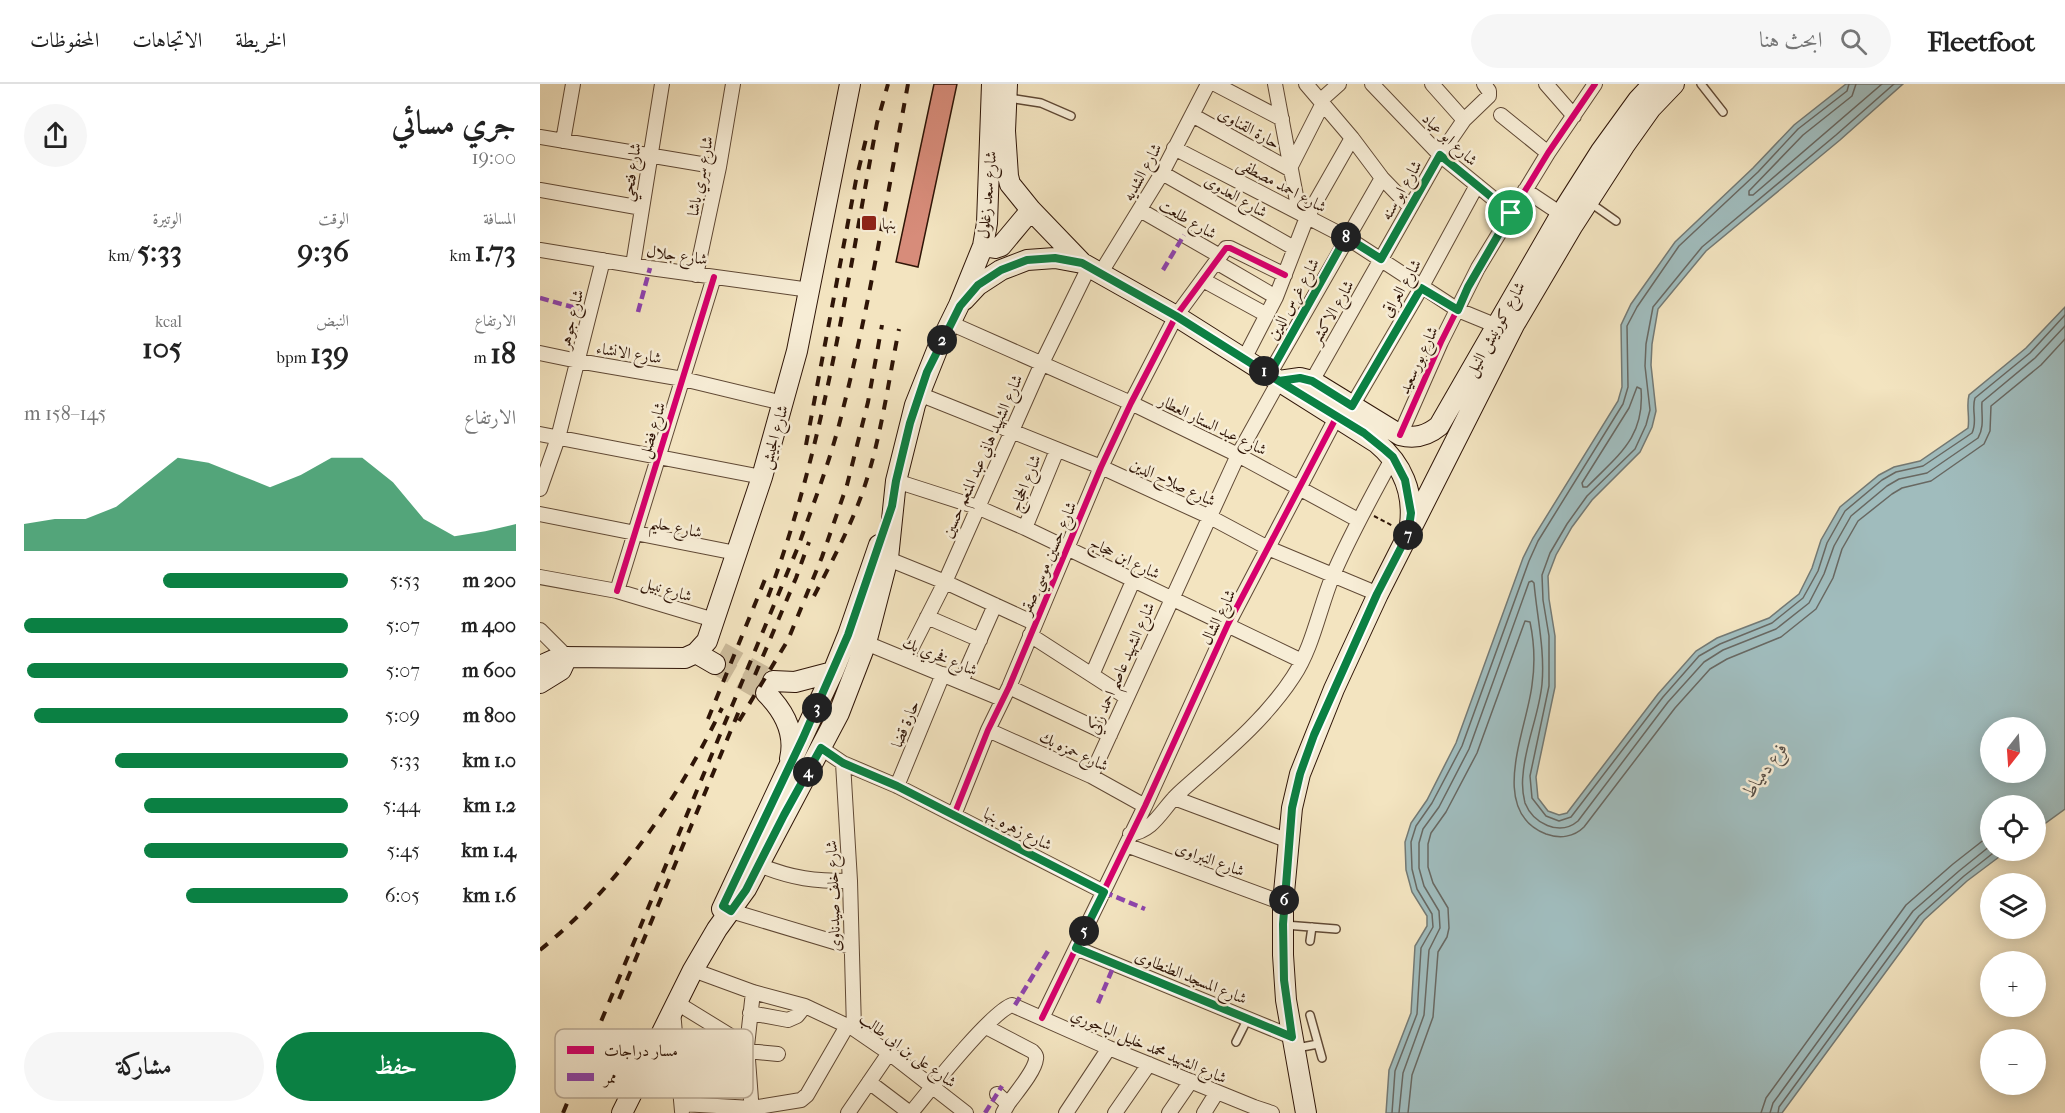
<!DOCTYPE html>
<html lang="ar">
<meta charset="utf-8">
<style>
:root{--surface:#fff;--page:#f6f6f6;--text:#222;--muted:#767676;--line:#e0e0e0;--accent:#0b8043}
body{margin:0;font-family:"IM FELL French Canon",Amiri,serif;background:var(--page);color:var(--text);direction:rtl;height:100vh;display:flex;flex-direction:column;font-size:22px;white-space:nowrap}
*{box-sizing:border-box;margin:0}
p{font-size:20px;color:var(--muted)}
.icon{flex:none;width:33px;height:33px;fill:none;stroke:currentColor;stroke-width:2;stroke-linecap:round;stroke-linejoin:round}
.map{position:relative;flex:1;overflow:hidden;direction:ltr}
.drawer{display:flex;flex-direction:column;background:var(--surface);width:540px}
.drawer>*{flex:none}
.needle{width:39px;rotate:197deg}
.buttons{position:absolute;left:1440px;top:633px;display:grid;gap:12px}
.buttons a{display:grid;place-items:center;width:66px;height:66px;border-radius:50%;background:var(--surface);box-shadow:0 3px 15px #0003;font-size:30px}
.pin{position:absolute;display:grid;place-items:center;width:51px;height:51px;color:#fff;margin:-26px;border:3px solid #fff;border-radius:50%;box-shadow:0 2px 6px #0007}
.km{position:absolute;width:30px;height:30px;margin:-15px;border-radius:50%;background:#222;color:#fff;font-size:16px;line-height:30px;text-align:center}
.round{display:grid;place-items:center;flex:none;width:63px;height:63px;border-radius:32px;background:var(--page)}
.summary{display:flex;align-items:center;justify-content:space-between;height:102px;padding:0 24px}
h1{font-size:33px;font-weight:700;line-height:45px}
.figures{display:grid;grid-template-columns:repeat(3,1fr);gap:9px;height:102px;padding:6px 24px}
.figures div{display:grid;align-content:center}
.figures b{font-size:30px;font-weight:700}
.figures small{font-size:16px;font-weight:400}
.figures p{font-size:16px}
.chart{height:168px;padding:12px 24px}
.chart p{display:flex;justify-content:space-between}
.chart svg{width:100%;height:108px;margin-top:6px;fill:var(--accent);opacity:.7}
.cta{display:flex;gap:12px;margin-top:auto;padding:12px 24px}
.cta a{flex:1;height:69px;border-radius:36px;background:var(--accent);color:#fff;font-size:24px;font-weight:700;line-height:69px;text-align:center}
.cta a+a{background:var(--page);color:var(--text)}
ul{padding:0 24px;list-style:none;font-size:20px}
li{display:grid;grid-template-columns:96px 72px 1fr;align-items:center;height:45px}
li i{height:15px;border-radius:8px;background:var(--accent)}
header{display:flex;align-items:center;gap:36px;box-sizing:border-box;height:84px;padding:0 30px;background:var(--surface);border-bottom:2px solid var(--line)}
header strong{font-size:28px}
nav{display:flex;gap:33px;margin-inline-start:auto;font-size:21px}
.search{width:420px;height:54px;background:var(--page);display:flex;align-items:center;gap:15px;box-sizing:border-box;padding:0 21px;border-radius:33px;color:var(--muted);font-size:22px}
main{display:flex;flex:1;min-height:0}
.map>svg:first-child{display:block}
.water{fill:#a0bcbd;stroke:#737974;stroke-width:1.5;fill-rule:evenodd}
.lines{fill:none;stroke-linecap:round;stroke-linejoin:round}
.shore{stroke:#686862;stroke-width:1.5}
.building{fill:#d78c7a;stroke:#2f1507;stroke-width:1.5}
.secondary-tunnel{stroke:#ccbb9b;stroke-width:20;stroke-dasharray:20 10;stroke-linecap:butt}
.service-casing{stroke:#604935;stroke-width:10}
.minor-casing{stroke:#604935;stroke-width:16}
.secondary-casing{stroke:#2f1507;stroke-width:22}
.path{stroke:#2f1507;stroke-width:2;stroke-dasharray:4.5 3;stroke-linecap:butt}
.service{stroke:#f7edd6;stroke-width:7}
.minor{stroke:#f7edd6;stroke-width:14}
.secondary{stroke:#f7edd6;stroke-width:20}
.rail{stroke:#2f1507;stroke-width:4;stroke-dasharray:10 10;stroke-linecap:butt}
.quiet{stroke:#8e44ad;stroke-width:4.5;stroke-dasharray:9 4.5;stroke-linecap:butt}
.cycleway-casing{stroke:#f7edd6;stroke-width:10}
.cycleway{stroke:#d6006c;stroke-width:6}
.route-casing{stroke:#fff;stroke-width:12}
.route{stroke:#0b8043;stroke-width:8}
.poi-dot{fill:#8f2418;stroke:#f7edd6;stroke-width:2}
.labels{text-anchor:middle;dominant-baseline:central;stroke-width:5;stroke-linejoin:round;paint-order:stroke}
.street-label{font-size:16px;fill:#2f1507;stroke:#f7edd6}
.poi-label{font-size:16px;fill:#2f1507;stroke:#f7edd6;text-anchor:start}
.water-label{font-size:18px;font-style:italic;fill:#574f47;stroke:#f7edd6}
.key{fill:#f7edd6;stroke:#bbac98;stroke-width:1.5}
.key-label{font-size:16px;fill:#2f1507}
</style>
<header>
<strong>Fleetfoot</strong>
<div class="search"><svg class="icon" aria-label="search" viewBox="0 0 24 24"><circle cx="10" cy="10" r="6"/><path d="M15 15l6 6"/></svg>ابحث هنا</div>
<nav><a>الخريطة</a><a>الاتجاهات</a><a>المحفوظات</a></nav>
</header>
<main>
<div class="map">
<svg width="1525" height="1029" viewBox="0 0 1525 1029">
<rect width="100%" height="100%" fill="#f3e4c0"/>
<filter id="stains"><feTurbulence type="fractalNoise" baseFrequency=".00333" numOctaves="4"/><feColorMatrix values="0 0 0 0 .2 0 0 0 0 .09 0 0 0 0 .02 0 0 0 .5 -.17"/></filter>
<radialGradient id="worn" r=".72"><stop offset=".6" stop-color="#630" stop-opacity="0"/><stop offset="1" stop-color="#630" stop-opacity=".3"/></radialGradient>
<!-- water -->
<path class="water" d="M1306 0H1363L1300 56 1166 167 1118 225 1112 260 1111 281 1116 327 1112 343 1100 368 1052 416 1032 443 1016 471 1008 492 1009 515 1015 552V603L996 693 998 714 1008 727 1019 731 1027 729 1118 610 1156 567 1177 554 1229 534 1259 510 1272 484 1281 456 1300 423 1339 391 1354 383 1380 377 1428 344C1430 333 1426 322 1429 311L1486 264 1525 223V725L1496 746V722H1450V766L1467 767 1427 797 1384 836 1242 1029H846L849 986 871 929 875 862 887 842V832L872 808 866 786 865 758 871 739 887 716 916 659 983 474 993 454 1078 317 1082 303 1081 241 1091 220 1135 158 1213 84 1254 41ZM1450 644H1496V688H1450Z"/>
<g class="lines">
<!-- shore -->
<path class="shore" d="M1316 0 1312 12 1263 51 1209 107V111H1213L1342 0
M1354 0 1296 51 1162 163 1113 223 1106 260 1105 282 1110 326 1106 341 1095 365 1047 412 1027 440 1010 469 1002 491 1003 516 1009 552V602L990 692 992 714 1006 732 1019 737 1031 733 1123 613 1159 572 1180 560 1232 539 1263 514 1278 487 1287 459 1305 427 1342 396 1356 388 1383 382 1432 349C1438 337 1431 326 1435 314L1490 269 1525 231
M1097 303 1101 305C1105 354 1078 371 1047 403H1043L1042 399 1089 324Z
M852 1029 855 987 877 930 881 864 893 843 892 830 877 805 872 785 871 758 876 742 892 719 922 662 989 477 998 457 1083 320 1088 303 1087 242 1097 223 1139 162 1218 88 1258 45 1307 7 1309 0
M859 1029 863 989 884 931 889 866 900 844 899 827 884 802 879 784V759L883 745 899 723 929 665 989 498 992 497 994 499C997 533 1005 566 1002 600 999 631 985 660 983 691 982 699 983 711 985 719 993 739 1019 753 1038 737L1128 618 1164 578 1183 566 1236 545 1269 519 1284 490 1294 462 1311 432 1347 402 1359 395 1387 389 1438 354C1445 342 1441 330 1442 318L1495 274 1525 242
M868 1029 872 991 893 933 898 868 907 853 909 844 908 824 893 799 888 783V760L891 749 906 728 937 669 985 537 990 538C994 557 995 581 992 601 987 645 947 727 1006 750 1020 755 1034 753 1044 743L1135 624 1170 585 1187 575 1241 553 1276 525 1293 494 1302 465 1318 437 1352 410 1362 404 1391 397 1444 360 1450 347 1451 322 1501 281 1525 255
M1221 1029 1226 1014 1366 821 1413 780 1450 751
M1230 1029 1233 1019 1373 827 1419 787 1450 762
M1238 1029 1239 1023 1379 832 1424 792 1457 766"/>
</g>
<!-- building -->
<path class="building" d="M394 0H417L378 183 356 178Z"/>
<g class="lines">
<!-- secondary-tunnel -->
<path class="secondary-tunnel" d="M181 568 233 597
M175 580 226 609"/>
<!-- service casing -->
<g class="service-casing">
<path id="service" d="M1161 0 1183 28
M469 14 501 19 531 32
M1049 118 1076 137
M745 841 796 845
M770 857 772 843
M770 931 782 974
M696 958 708 934
M757 964 778 960"/>
</g>
<!-- minor casing -->
<g class="minor-casing">
<path id="minor" d="M675 0 742 35
M735 0 759 128
M766 0 812 54 842 94 870 123
M832 0 900 71 971 129
M892 0 924 36
M1006 0 1034 32
M781 16 799 0
M652 31 751 86
M961 31 1008 69
M0 53 179 83
M23 57 33 0
M634 64 806 153 918 226 957 242
M751 82 783 19
M622 89 754 164
M0 106 102 124
M985 106 1021 130
M600 126 680 172
M0 166 110 184 270 206
M676 178 736 213
M93 181 122 0
M560 190 622 89 668 0
M156 191 179 83 193 0
M663 196 727 231
M410 239 591 319 698 371 818 436
M0 269 38 277 143 295 243 319
M704 275 736 213 767 133 812 54
M729 291 842 94
M772 297 900 71 924 36 949 12V7L944 0
M379 310 561 383 670 433 728 464 838 510
M812 322 881 204 937 101
M0 350 222 393
M860 351 901 258 938 184 1008 69 1055 0
M356 397 437 423 485 444 762 577
M0 405 18 354 63 176
M0 430 196 469
M485 444 517 366
M341 472 405 498 494 539
M0 493 77 507 174 536
M77 507 174 193
M387 533 440 556
M0 546 27 573
M490 551 586 613
M326 559 462 615
M366 575 405 498 502 279 549 183
M552 591 593 497
M421 598 455 521
M469 603 570 651
M448 646 551 692 605 722
M281 664 303 679 357 702 564 808
M303 679 310 797 314 945
M551 692 698 371 739 297
M357 702 403 590
M634 714 749 757
M414 731 448 646 469 603 561 383 591 319 636 232 686 164H690L745 191
M590 750C614 747 622 725 638 710 678 674 723 639 753 593 773 563 779 525 793 491 810 451 832 412 853 373
M586 761 743 819
M219 781C254 795 274 797 310 797
M184 823 191 827 311 863
M536 864 752 953
M153 886 213 908 265 922 314 945 349 969 426 1029
M137 919 207 962
M133 927 142 1027
M210 929 248 936 257 932 265 922
M502 934 605 722 688 540 797 332
M446 943 492 967C495 970 497 971 496 975 495 987 475 1010 468 1020
M207 967 238 970
M329 998 370 1029
M457 1010 468 1020 463 1029
M142 1020 212 1024 261 1016 267 1011 307 942
M212 1029 207 962 213 908
M308 1029 349 969
M371 1029C388 1008 451 928 472 921L569 964 714 1023 732 1029
M526 1029 569 964
M575 1029 609 980
M629 1029 651 997
M664 1029 677 1008"/>
</g>
<!-- secondary casing -->
<g class="secondary-casing">
<path id="secondary" d="M467 0 465 47 468 92 470 100 491 126 542 179
M443 162 455 164 461 162 491 126
M424 216 438 201 461 186 487 176 515 174 542 179 636 232 837 359C862 380 874 408 870 441
M739 297 760 294 772 297 860 351C875 355 887 352 899 342L1021 130 1061 67 1098 16 1113 0
M156 569 175 580
M0 582 20 573 145 574 156 569 167 557 222 393 257 267 310 0
M233 597 255 598 293 588
M0 599 21 586 27 573
M226 609C244 627 256 649 250 675
M182 825 293 588 308 551 339 461
M82 1029 153 886 177 845 206 805 299 629 326 559 348 474 356 397 375 321 397 266 419 221 443 162 447 139 452 0
M766 1029 746 916 743 871V819L752 724 760 690 794 605 838 510 974 241 1033 141 1084 62 1111 24 1134 0"/>
</g>
<!-- path -->
<path class="path" d="M834 432 853 442"/>
<!-- service -->
<use href="#service" class="service"/>
<!-- minor -->
<use href="#minor" class="minor"/>
<!-- secondary -->
<use href="#secondary" class="secondary"/>
<!-- rail -->
<path class="rail" d="M266 361 316 96 326 55
M274 512C292 477 310 444 323 407 341 355 348 299 359 245
M228 513C285 361 307 198 337 39L348 0
M215 591 256 494 269 458
M168 635 228 488
M199 637 248 556 282 473 307 401 328 318 342 241
M0 866C79 802 138 715 182 624
M79 915 199 627
M23 1029 258 463C274 418 292 372 303 325 330 218 348 108 368 0"/>
<!-- quiet -->
<path class="quiet" d="M623 186 644 151
M0 214 50 228
M98 228 110 184
M564 808 605 825
M558 919 575 879
M475 921 508 867
M445 1029 462 1002"/>
<!-- cycleway casing -->
<g class="cycleway-casing">
<path id="cycleway" d="M860 351 901 258 938 184 1008 69 1055 0
M77 507 174 193
M414 731 448 646 469 603 561 383 591 319 636 232 686 164H690L745 191
M502 934 605 722 688 540 797 332"/>
</g>
<!-- cycleway -->
<use href="#cycleway" class="cycleway"/>
</g>
<g class="lines">
<!-- route casing -->
<g class="route-casing">
<path id="route" d="M971 129 928 203 918 226 881 204 812 322 772 297 760 294 739 297 636 232 542 179 515 174 487 176 461 186 438 201 420 222 387 288 370 339 356 397 352 422 308 551 263 654 183 822 191 827 206 806 244 731 281 664 303 679 357 702 564 808 536 864 752 953 744 896 743 840 752 724 760 690 774 651 837 510 868 450 871 429 865 396 853 373 845 366 824 349 729 291 806 153 841 175 900 71 971 129"/>
</g>
<!-- route -->
<use href="#route" class="route"/>
</g>
<!-- markers -->
<rect class="poi-dot" x="321" y="131" width="16" height="16" rx="3"/>
<g class="labels">
<!-- street labels -->
<g class="street-label">
<text transform="translate(709 44) rotate(29)">حارة القناوى</text>
<text transform="translate(910 55) rotate(43)">شارع ابو عياد</text>
<text transform="translate(91 88) rotate(-81)">شارع فتحي</text>
<text transform="translate(602 88) rotate(-61)">شارع الشديه</text>
<text transform="translate(160 92) rotate(-79)">شارع سري باشا</text>
<text transform="translate(742 101) rotate(28)">شارع احمد مصطفى</text>
<text transform="translate(861 106) rotate(-60)">شارع ابو سنه</text>
<text transform="translate(447 111) rotate(-85)">شارع سعد زغلول</text>
<text transform="translate(696 112) rotate(30)">شارع العدوى</text>
<text transform="translate(648 135) rotate(30)">شارع طلعت</text>
<text transform="translate(137 171) rotate(8)">شارع جلال</text>
<text transform="translate(861 204) rotate(-60)">شارع العراقى</text>
<text transform="translate(753 215) rotate(-61)">شارع غرس الدين</text>
<text transform="translate(792 228) rotate(-60)">شارع الاكشر</text>
<text transform="translate(31 235) rotate(-76)">شارع جوهر</text>
<text transform="translate(955 245) rotate(-61)">شارع كورنيش النيل</text>
<text transform="translate(89 269) rotate(9)">شارع الانشاء</text>
<text transform="translate(878 276) rotate(-65)">شارع بورسعيد</text>
<text transform="translate(673 341) rotate(26)">شارع عبد الستار العطار</text>
<text transform="translate(112 346) rotate(-73)">شارع فضل</text>
<text transform="translate(234 353) rotate(-74)">شارع الجيش</text>
<text transform="translate(442 372) rotate(-66)">شارع الشهيد هاني عبد المنعم حسين</text>
<text transform="translate(633 398) rotate(25)">شارع صلاح الدين</text>
<text transform="translate(485 399) rotate(-68)">شارع الحجاج</text>
<text transform="translate(136 443) rotate(12)">شارع حليم</text>
<text transform="translate(508 474) rotate(-67)">شارع حسين موسي صقر</text>
<text transform="translate(585 474) rotate(26)">شارع ابن حجاج</text>
<text transform="translate(127 505) rotate(17)">شارع نبيل</text>
<text transform="translate(678 533) rotate(-64)">شارع الشال</text>
<text transform="translate(400 572) rotate(22)">شارع فخري بك</text>
<text transform="translate(581 584) rotate(-66)">شارع الشهيد عاصم احمد زكي</text>
<text transform="translate(365 640) rotate(-68)">حارة قضا</text>
<text transform="translate(534 667) rotate(25)">شارع حمزه بك</text>
<text transform="translate(478 745) rotate(27)">شارع زهره بنها</text>
<text transform="translate(670 775) rotate(20)">شارع النبراوى</text>
<text transform="translate(293 812) rotate(-92)">شارع خلف صيدناوى</text>
<text transform="translate(651 893) rotate(22)">شارع المسجد الطنطاوى</text>
<text transform="translate(609 962) rotate(23)">شارع الشهيد محمد خليل الباجوري</text>
<text transform="translate(368 966) rotate(36)">شارع على بن ابى طالب</text>
</g>
<!-- poi labels -->
<g class="poi-label">
<text x="342" y="139">بنها</text>
</g>
<!-- water labels -->
<g class="water-label">
<text transform="translate(1225 686) rotate(-54)">فرع دمياط</text>
</g>
</g>
<!-- legend -->
<rect x="15" y="945" width="198" height="69" rx="9" class="key"/>
<rect x="27" y="962" width="27" height="8" fill="#d6006c"/>
<rect x="27" y="989" width="27" height="8" fill="#8e44ad"/>
<g class="key-label">
<text x="64" y="972">مسار دراجات</text>
<text x="64" y="999">ممر</text>
</g>
<rect width="100%" height="100%" filter="url(#stains)"/>
<rect width="100%" height="100%" fill="url(#worn)"/>
</svg>
<div class="buttons">
<a><svg class="needle" viewBox="-14 -14 28 28"><path d="M0-13l5 13h-10z" fill="#e53935"/><path d="M0 13l5-13h-10z" fill="#767676"/></svg></a>
<a><svg class="icon" aria-label="locate" viewBox="0 0 24 24"><circle cx="12" cy="12" r="6"/><path d="M12 2v4M12 18v4M2 12h4M18 12h4"/></svg></a>
<a><svg class="icon" aria-label="layers" viewBox="0 0 24 24"><path d="M12 4l9 5-9 5-9-5zM3 14l9 5 9-5"/></svg></a>
<a>+</a>
<a>−</a>
</div>
<div class="pin" style="left:971px;top:129px;background:#1e9e55"><svg class="icon" aria-label="arrive" viewBox="0 0 24 24"><path d="M6 21V4h12l-3 4 3 4H6"/></svg></div>
<b class="km" style="left:724px;top:287px">1</b>
<b class="km" style="left:402px;top:256px">2</b>
<b class="km" style="left:277px;top:624px">3</b>
<b class="km" style="left:268px;top:688px">4</b>
<b class="km" style="left:544px;top:847px">5</b>
<b class="km" style="left:744px;top:816px">6</b>
<b class="km" style="left:868px;top:451px">7</b>
<b class="km" style="left:806px;top:153px">8</b>
</div>
<section class="drawer">
<div class="summary"><div><h1>جري مسائي</h1><p>19:00</p></div><a class="round"><svg class="icon" aria-label="share" viewBox="0 0 24 24"><path d="M12 15V3M7 8l5-5 5 5M5 13v7h14v-7"/></svg></a></div>
<div class="figures">
<div><p>المسافة</p><b>1.73<small> km</small></b></div>
<div><p>الوقت</p><b>9:36</b></div>
<div><p>الوتيرة</p><b>5:33<small> /km</small></b></div>
</div>
<div class="figures">
<div><p>الارتفاع</p><b>18<small> m</small></b></div>
<div><p>النبض</p><b>139<small> bpm</small></b></div>
<div><p>kcal</p><b>105</b></div>
</div>
<div class="chart"><p><span>الارتفاع</span>145–158 m</p>
<svg viewBox="0 0 160 44" preserveAspectRatio="none"><path d="M0 44V33L10 31L20 31L30 26L40 16L50 6L60 8L70 13L80 18L90 13L100 6L110 6L120 16L130 31L140 38L150 36L160 33V44z"/></svg>
</div>
<ul>
<li><b>200 m</b>5:53<i style="width:57%"></i></li>
<li><b>400 m</b>5:07<i style="width:100%"></i></li>
<li><b>600 m</b>5:07<i style="width:99%"></i></li>
<li><b>800 m</b>5:09<i style="width:97%"></i></li>
<li><b>1.0 km</b>5:33<i style="width:72%"></i></li>
<li><b>1.2 km</b>5:44<i style="width:63%"></i></li>
<li><b>1.4 km</b>5:45<i style="width:63%"></i></li>
<li><b>1.6 km</b>6:05<i style="width:50%"></i></li>
</ul>
<div class="cta"><a>حفظ</a><a>مشاركة</a></div>
</section>
</main>
